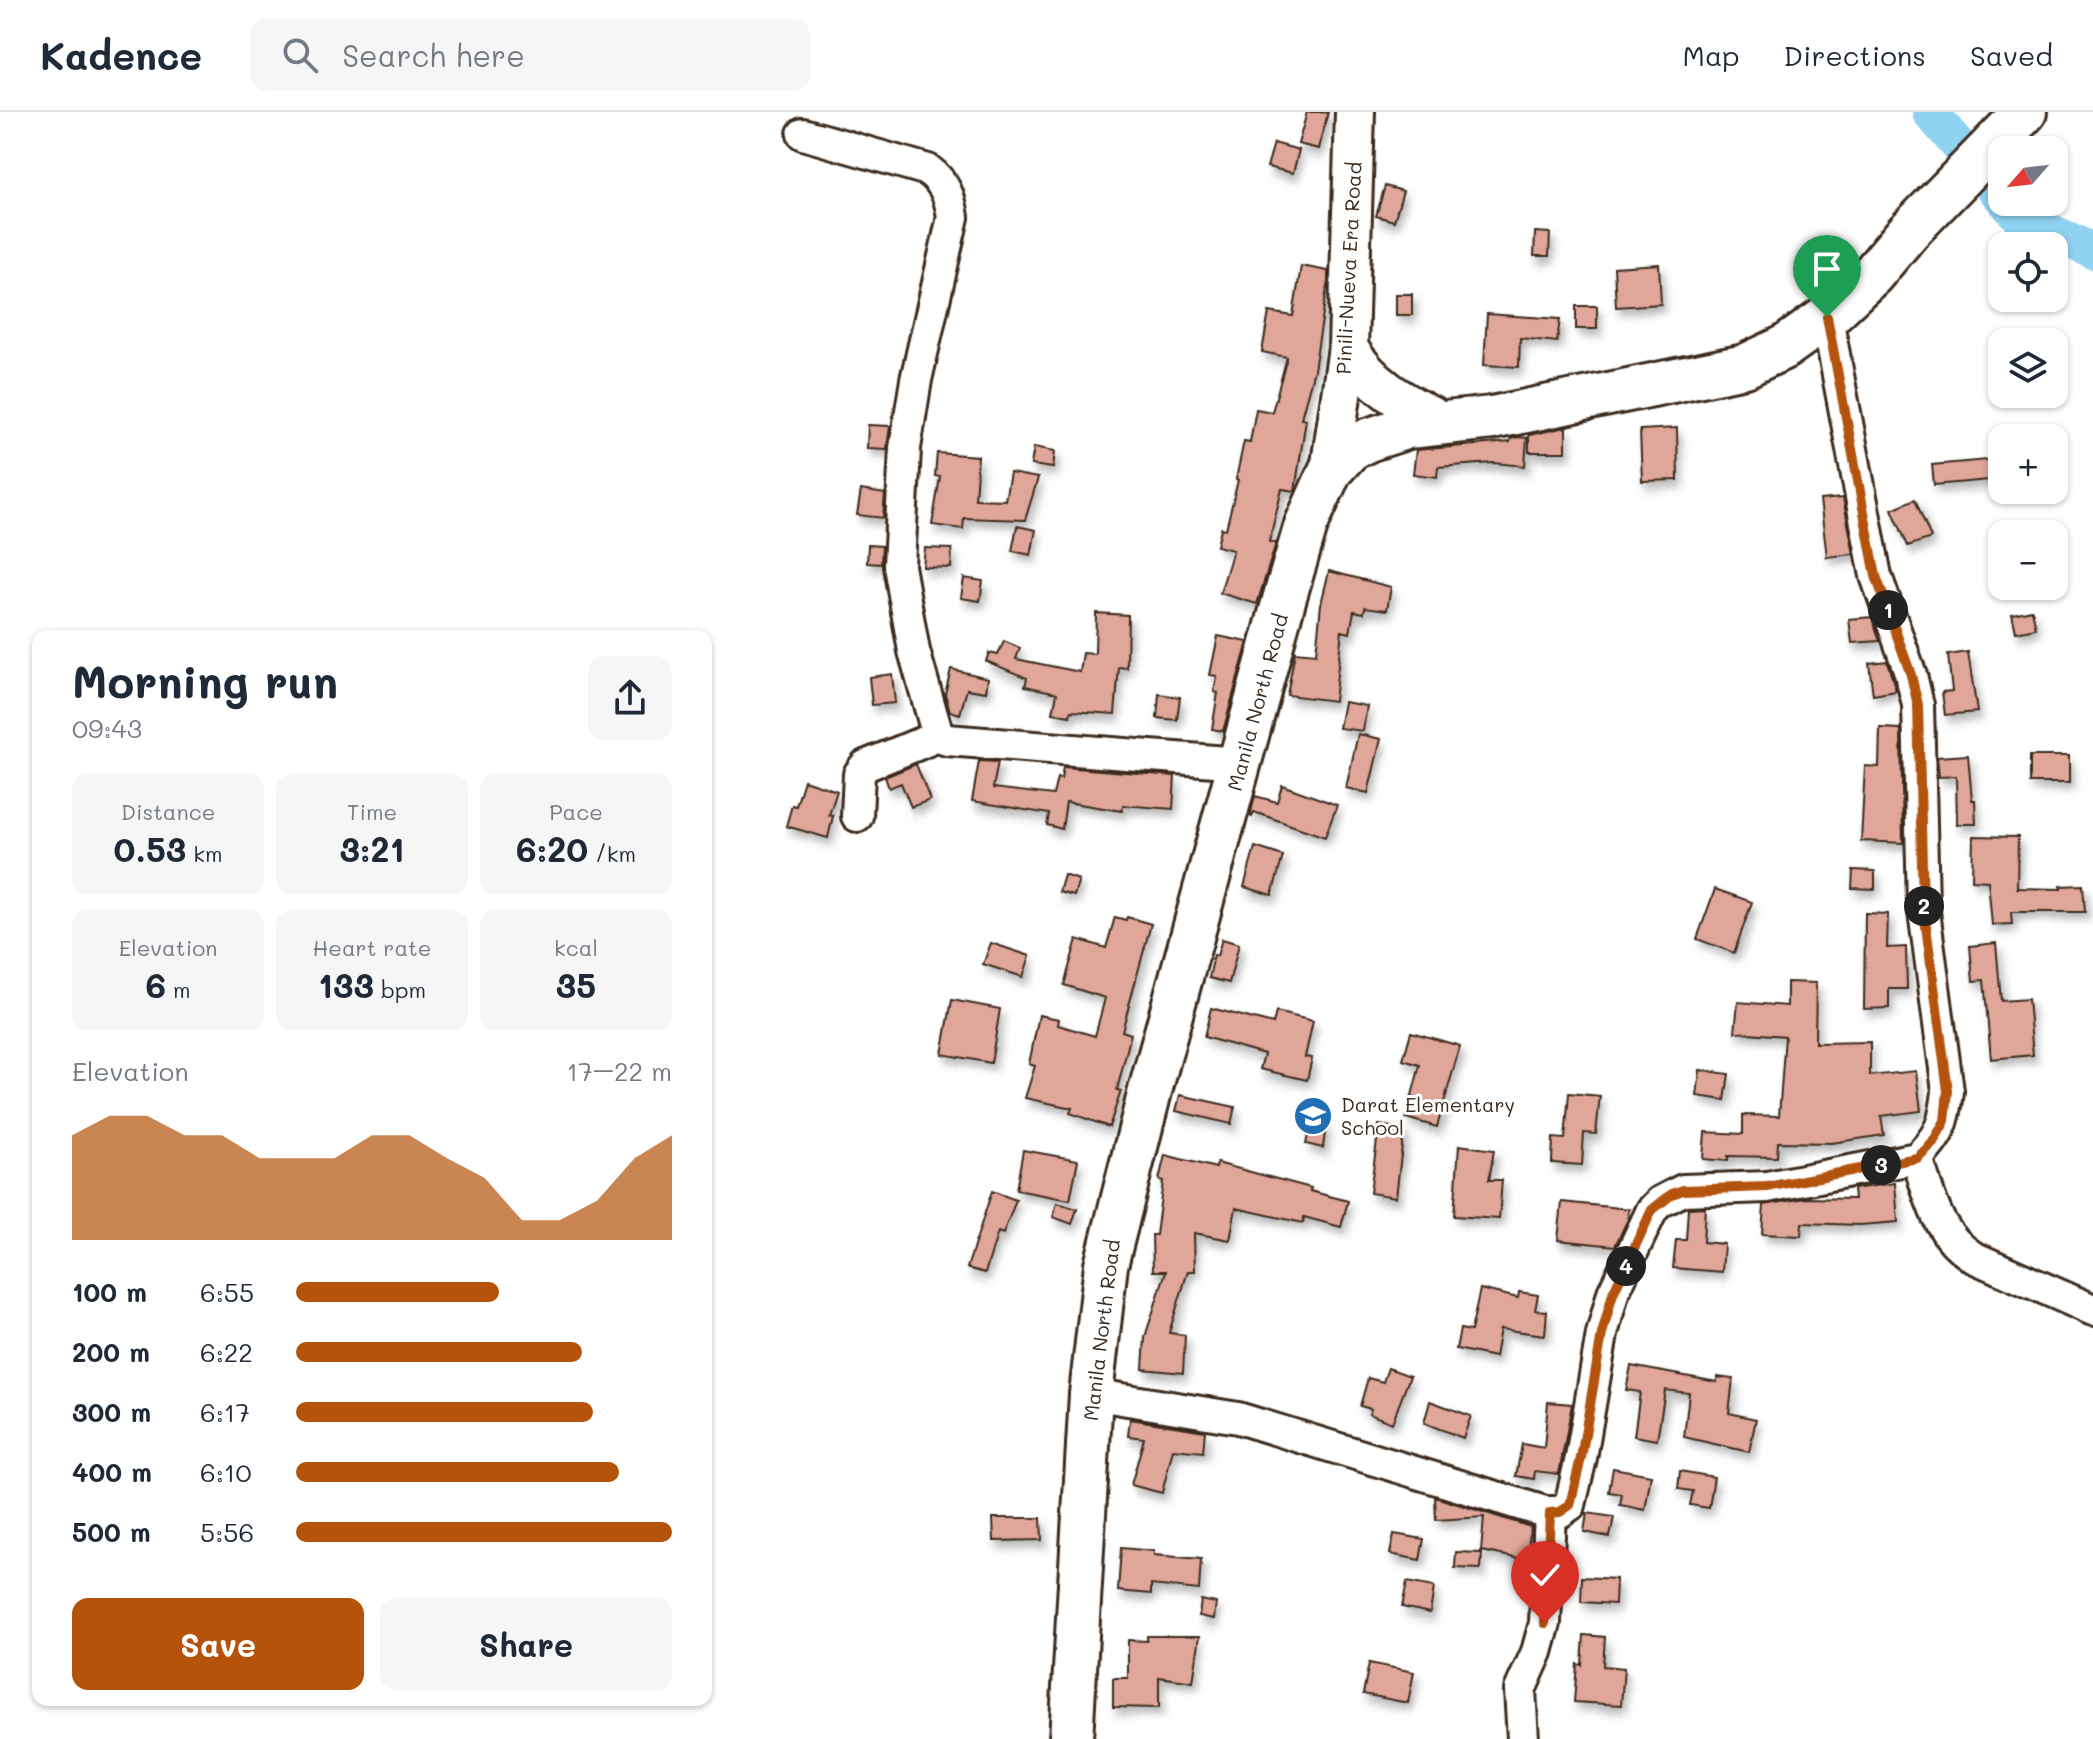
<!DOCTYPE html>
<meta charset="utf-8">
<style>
:root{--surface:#fff;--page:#f6f6f7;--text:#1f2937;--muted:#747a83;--line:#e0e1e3;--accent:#b45309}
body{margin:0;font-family:Mali,sans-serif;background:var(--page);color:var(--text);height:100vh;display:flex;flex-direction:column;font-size:30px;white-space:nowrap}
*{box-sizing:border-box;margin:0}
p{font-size:26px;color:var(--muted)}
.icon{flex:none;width:44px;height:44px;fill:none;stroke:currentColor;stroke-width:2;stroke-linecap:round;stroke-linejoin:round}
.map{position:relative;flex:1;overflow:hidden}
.details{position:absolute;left:32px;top:518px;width:680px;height:1076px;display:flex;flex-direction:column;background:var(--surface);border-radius:16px;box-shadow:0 2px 6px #0004}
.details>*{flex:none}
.needle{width:52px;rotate:242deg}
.fabs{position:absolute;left:1988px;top:24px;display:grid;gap:16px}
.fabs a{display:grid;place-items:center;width:80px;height:80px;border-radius:16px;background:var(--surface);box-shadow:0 2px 6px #0004;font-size:40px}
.pin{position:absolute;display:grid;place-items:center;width:68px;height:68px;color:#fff;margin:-82px -34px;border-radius:50% 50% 50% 0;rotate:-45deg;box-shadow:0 0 8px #0007}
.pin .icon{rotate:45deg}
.km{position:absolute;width:40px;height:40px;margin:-20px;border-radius:50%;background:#222;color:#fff;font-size:22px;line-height:40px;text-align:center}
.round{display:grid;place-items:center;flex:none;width:84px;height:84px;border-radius:16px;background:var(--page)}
.headline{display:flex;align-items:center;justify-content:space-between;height:136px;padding:0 40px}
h1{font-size:44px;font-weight:700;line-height:60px}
.stats{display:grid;grid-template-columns:repeat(3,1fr);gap:12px;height:136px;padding:8px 40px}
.stats div{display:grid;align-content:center;border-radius:16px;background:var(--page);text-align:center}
.stats b{font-size:34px;font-weight:700}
.stats small{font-size:22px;font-weight:400}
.stats p{font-size:22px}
.chart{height:224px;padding:16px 40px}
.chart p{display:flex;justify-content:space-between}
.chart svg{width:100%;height:144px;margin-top:8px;fill:var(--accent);opacity:.7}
.cta{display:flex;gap:16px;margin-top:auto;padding:16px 40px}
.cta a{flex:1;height:92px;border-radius:16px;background:var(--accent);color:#fff;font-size:32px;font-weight:700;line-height:92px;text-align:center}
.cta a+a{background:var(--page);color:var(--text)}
ul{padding:0 40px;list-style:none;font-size:26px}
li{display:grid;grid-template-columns:128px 96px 1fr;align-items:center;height:60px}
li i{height:20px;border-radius:10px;background:var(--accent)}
header{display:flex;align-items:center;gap:48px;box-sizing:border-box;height:112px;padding:0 40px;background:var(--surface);border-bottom:2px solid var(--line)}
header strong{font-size:38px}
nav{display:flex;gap:44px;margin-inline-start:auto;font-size:28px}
.search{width:560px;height:72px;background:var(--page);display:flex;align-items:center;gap:20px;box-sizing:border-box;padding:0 28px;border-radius:16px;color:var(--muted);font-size:30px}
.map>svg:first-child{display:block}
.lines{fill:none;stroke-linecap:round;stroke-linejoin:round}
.river{stroke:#8fd2f1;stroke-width:36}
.building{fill:#dfa699;stroke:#3b2a1e;stroke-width:2;filter:url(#shadow)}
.minor-casing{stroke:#3b2a1e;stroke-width:36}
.major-casing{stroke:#3b2a1e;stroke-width:44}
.highway-casing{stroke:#3b2a1e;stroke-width:48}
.minor{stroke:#fff;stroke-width:30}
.major{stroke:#fff;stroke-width:38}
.highway{stroke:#fff;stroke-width:42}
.route-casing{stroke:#fff;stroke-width:16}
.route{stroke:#b45309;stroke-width:10}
.labels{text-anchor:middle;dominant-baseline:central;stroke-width:6;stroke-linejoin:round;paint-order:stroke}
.street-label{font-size:20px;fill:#3b2a1e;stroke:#fff}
.poi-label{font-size:20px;fill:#3b2a1e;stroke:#fff;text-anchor:start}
</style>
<header>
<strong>Kadence</strong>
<div class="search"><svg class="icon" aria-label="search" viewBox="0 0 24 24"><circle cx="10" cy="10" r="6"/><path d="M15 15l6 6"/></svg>Search here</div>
<nav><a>Map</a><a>Directions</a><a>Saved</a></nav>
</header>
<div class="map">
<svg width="2093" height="1627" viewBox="0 0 2093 1627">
<defs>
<filter id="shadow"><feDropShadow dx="4" dy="7" stdDeviation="4" flood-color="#0004"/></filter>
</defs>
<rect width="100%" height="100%" fill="#fff"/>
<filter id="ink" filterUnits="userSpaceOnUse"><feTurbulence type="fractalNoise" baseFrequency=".0125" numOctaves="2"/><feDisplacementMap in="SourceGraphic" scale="16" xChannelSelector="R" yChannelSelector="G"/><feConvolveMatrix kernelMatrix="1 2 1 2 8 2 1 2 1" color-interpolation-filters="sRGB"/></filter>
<g filter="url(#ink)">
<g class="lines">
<!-- river -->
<path class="river" d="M1930 0 2002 85
M2006 90 2020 106 2093 139"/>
</g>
<!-- building -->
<path class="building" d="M1307 0H1328L1319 37 1298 32Z
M1274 31 1299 38 1293 61 1267 55Z
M1385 74 1403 79 1394 109 1376 104Z
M1535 120 1550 121 1549 144H1534Z
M1659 152 1661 192 1616 195 1614 155Z
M1301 154 1328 159V170L1314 258 1301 306 1306 307 1295 379 1282 377 1269 430 1276 431 1257 492 1220 481 1233 438 1217 434 1221 416 1226 417 1238 368 1236 367 1244 329 1250 330 1256 297 1272 300 1287 245 1262 240 1269 200 1293 204Z
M1396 182H1412V203H1396Z
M1576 194H1597V217H1576Z
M1487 202 1560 207 1557 230 1520 226 1519 255 1484 253Z
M868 313 890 314 887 337 867 336Z
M1566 315V340H1529V323Z
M1677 316 1678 368 1642 369 1640 318Z
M1518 325 1527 326 1525 354 1494 351 1438 355 1437 365 1413 362 1416 338 1510 330 1511 327Z
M1034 335 1055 339 1053 356 1031 353Z
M937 341 978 344 975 387 1005 388 1010 361 1038 366 1025 408 964 406 963 417 932 413 940 365 935 364Z
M1998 347 2000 367 1934 373 1932 353Z
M861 378 885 382 883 406 857 403Z
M1843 386 1854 442 1827 445 1820 388Z
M1915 387 1931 426 1908 434 1892 397Z
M1017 414 1036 418 1031 443 1012 439Z
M868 433 882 434 881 452 867 451Z
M925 436 952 437 951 456 923 455Z
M1329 459 1391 475 1387 498 1365 495 1364 501 1354 499 1350 521 1342 519 1334 589 1287 583 1295 540 1316 542 1321 492Z
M964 466 983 469 980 489 961 486Z
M2032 498 2036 516 2016 520 2012 502Z
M1096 501 1128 503 1127 556 1119 555 1115 602 1071 599 1070 604 1053 601 1057 581 1025 574 1027 566 986 549 989 541 998 543 1004 529 1020 536 1016 547 1080 560 1083 541 1095 542Z
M1872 505 1880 529 1852 531 1849 507Z
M1218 524 1248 530 1223 619 1212 617 1218 581 1214 580 1217 564 1210 563Z
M1968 540 1977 600 1945 603 1942 580 1952 579 1948 543Z
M1887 549 1896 579 1873 583 1869 551Z
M951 557 988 566 986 580 967 577 960 602 950 599 945 582Z
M892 562 895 591 872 593 869 565Z
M1159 582 1180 585 1177 608 1157 606Z
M1344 590 1367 594 1363 619 1339 616Z
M1880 616 1901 617 1903 731 1861 729 1865 654 1879 655Z
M1358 622 1381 627 1368 681 1346 676Z
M1968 643 1972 688H1975L1976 712H1957L1956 664 1939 665 1937 645Z
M2030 644H2069V671H2030Z
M979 649 998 650 993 676 1053 683 1057 666 1061 667 1063 655 1175 664 1173 697 1123 693 1122 699 1066 690 1062 717 1047 713 1049 702 972 689Z
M916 652 930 688 911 695 901 671 889 676 885 665Z
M804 668 837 679 829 703 833 704 828 726 786 714 792 693 796 694Z
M1282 673 1337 693 1325 725 1254 700 1252 705 1250 704 1255 684 1277 690Z
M1973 724 2018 725 2017 776 2061 777 2060 774 2083 773 2085 800H2011L2012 812 1992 813 1988 769 1972 768Z
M1255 735 1283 744 1272 783 1244 775Z
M1853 758 1875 759V777L1852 776Z
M1064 763 1079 768 1074 784 1059 780Z
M1715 777 1752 790 1734 841 1697 827Z
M1865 801 1888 802 1887 836 1906 835 1907 877H1889V896L1864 897Z
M1115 805 1126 808 1127 805 1151 812 1122 919 1131 922 1117 978 1121 979 1109 1015 1070 1001 1072 996 1025 986 1035 954 1029 952 1039 903 1059 907 1058 913 1095 924 1105 886 1064 873 1077 827 1106 836Z
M1222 827 1239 832 1229 871 1209 866 1214 843 1217 844Z
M991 831 1030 844 1023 865 983 852Z
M1996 831 2001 889 2028 887 2033 943 1991 947 1984 868 1973 869 1970 834Z
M1787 870 1816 871 1815 931 1870 930V964L1916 959 1921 999 1881 1004 1884 1023 1832 1031 1778 1030 1777 1045 1728 1044V1049L1703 1047 1705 1020 1743 1022V1003L1779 1004 1785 924 1735 920 1738 890 1787 894Z
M952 888 1000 897 991 951 942 942Z
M1211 896 1273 912 1276 900 1313 909 1305 945 1312 946 1307 968 1260 957 1264 942 1204 925Z
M1411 920 1460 934 1437 1015 1406 1006 1420 953 1403 948Z
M1700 958 1729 962 1725 988 1697 984Z
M1569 981 1600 984 1596 1022 1584 1021 1582 1053 1552 1051 1553 1026 1565 1027Z
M1180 983 1235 995 1231 1012 1176 999Z
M1311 1010 1326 1013 1323 1036 1306 1032Z
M1379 1013 1404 1017 1396 1085 1370 1081Z
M1459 1033 1494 1038 1489 1068H1502L1499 1107 1454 1104Z
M1023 1038 1078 1048 1070 1088 1016 1078Z
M1165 1043 1216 1056 1217 1051 1311 1076 1310 1079 1348 1089 1341 1115 1304 1105 1303 1111 1236 1096 1230 1128 1194 1121 1195 1159H1188L1169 1221 1185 1223 1183 1261 1143 1257 1145 1225 1166 1159H1153L1152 1123H1156L1163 1069 1159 1068Z
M1895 1071 1898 1110 1860 1113 1802 1111 1801 1124 1762 1122 1764 1093 1805 1086 1854 1087 1853 1077Z
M992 1079 1016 1088 1003 1122 998 1120 985 1161 967 1156Z
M1562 1090 1629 1097 1628 1107 1615 1134 1558 1128Z
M1057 1091 1077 1097 1072 1112 1053 1105Z
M1705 1095 1703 1130 1724 1132 1722 1160 1673 1156 1676 1128H1686L1688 1096Z
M1480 1177 1518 1186 1519 1180 1538 1183 1535 1198 1547 1199 1545 1223 1500 1217 1495 1245 1456 1237 1460 1217 1471 1219Z
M1631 1254 1717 1270V1265L1733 1267 1729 1301 1756 1307 1749 1340 1684 1325 1689 1281 1665 1278 1657 1328 1634 1324 1640 1280 1626 1278Z
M1388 1256 1410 1264 1392 1311 1369 1302 1371 1297 1360 1294 1368 1266 1383 1270Z
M1430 1289 1471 1304 1463 1326 1424 1311Z
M1548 1290 1572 1292 1559 1362 1535 1359 1534 1367 1516 1364 1522 1332 1544 1336Z
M1130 1307 1205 1319 1203 1340 1173 1337 1162 1381 1131 1373 1144 1326 1128 1324Z
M1613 1356 1651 1363 1645 1398 1620 1393 1622 1382 1609 1380Z
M1680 1359 1714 1365 1709 1396 1690 1393 1693 1379 1678 1377Z
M1435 1385 1531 1415 1526 1448 1481 1439 1484 1405 1436 1408Z
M1587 1401 1614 1405 1610 1425 1584 1420Z
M993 1406H1041L1042 1428 994 1429Z
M1394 1422 1424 1427 1420 1448 1390 1442Z
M1121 1436 1154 1439V1443L1201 1447 1199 1478 1151 1473V1482L1118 1479Z
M1456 1440 1482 1441 1481 1457 1455 1456Z
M1582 1465 1616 1467 1615 1492 1581 1490Z
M1407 1470 1434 1475 1430 1501 1402 1495Z
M1201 1488 1216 1491 1214 1507 1199 1504Z
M1584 1523 1605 1525 1603 1554 1624 1556 1621 1593 1574 1590 1577 1552 1582 1553Z
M1147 1524H1200L1193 1570 1159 1565V1596L1113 1595V1566H1128V1528L1147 1529Z
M1369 1551 1414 1560 1408 1591 1363 1582Z"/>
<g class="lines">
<!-- minor casing -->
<g class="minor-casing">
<path id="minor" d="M803 22 928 58C945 71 950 85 953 105L916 268 905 336 899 454 914 539 938 624 947 628 1240 651
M857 704 859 662 865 654 938 624
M1917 1046C1931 1087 1936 1121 1973 1145L2093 1198
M1091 1282 1238 1306 1545 1400H1560L1570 1393 1581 1346 1602 1222 1613 1181 1652 1098 1660 1090 1683 1078 1767 1075 1917 1046C1940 1024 1945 1010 1948 979L1923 792 1918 593 1911 563 1876 464 1827 205
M1523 1627 1520 1578 1537 1540 1545 1511 1550 1401"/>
</g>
<!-- major casing -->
<g class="major-casing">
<path id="major" d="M1348 236C1373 275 1401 289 1441 310
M1330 359 1348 236 1355 0"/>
</g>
<!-- highway casing -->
<g class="highway-casing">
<path id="highway" d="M1071 1627 1091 1282 1106 1153 1150 979 1284 488 1306 413 1330 359 1350 337 1368 328 1408 315 1492 306 1745 254 1785 235 1827 205 1872 163 1908 120 2025 0"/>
</g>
<!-- minor -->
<use href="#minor" class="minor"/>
<!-- major -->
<use href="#major" class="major"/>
<!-- highway -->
<use href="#highway" class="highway"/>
</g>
</g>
<g class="lines" filter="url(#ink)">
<!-- route casing -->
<g class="route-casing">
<path id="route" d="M1545 1511 1550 1401 1560 1400 1570 1393 1581 1346 1602 1222 1613 1181 1652 1098 1672 1082 1683 1078 1767 1075 1917 1046 1932 1032 1945 1009 1948 979 1923 792 1918 593 1911 563 1876 464 1827 205"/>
</g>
<!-- route -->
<use href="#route" class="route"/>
</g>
<!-- icons -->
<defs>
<g id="school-disc" transform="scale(2)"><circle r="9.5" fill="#1f6fb2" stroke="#fff"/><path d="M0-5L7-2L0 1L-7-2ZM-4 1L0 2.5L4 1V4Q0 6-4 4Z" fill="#fff"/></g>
</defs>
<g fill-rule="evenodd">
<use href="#school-disc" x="1313" y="1004"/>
</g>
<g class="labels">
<!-- street labels -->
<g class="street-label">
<text transform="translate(1348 156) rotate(-87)">Pinili-Nueva Era Road</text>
<text transform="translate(1257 590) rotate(-75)">Manila North Road</text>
<text transform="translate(1101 1218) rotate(-83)">Manila North Road</text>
</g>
<!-- poi labels -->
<g class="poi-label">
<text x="1341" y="992">Darat Elementary<tspan x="1341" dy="23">School</tspan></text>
</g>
</g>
</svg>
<div class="fabs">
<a><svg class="needle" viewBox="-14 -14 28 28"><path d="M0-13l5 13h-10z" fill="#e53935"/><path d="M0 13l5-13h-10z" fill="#747a83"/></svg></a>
<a><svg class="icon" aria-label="locate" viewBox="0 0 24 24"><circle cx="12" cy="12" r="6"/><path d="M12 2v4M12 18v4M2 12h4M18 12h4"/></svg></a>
<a><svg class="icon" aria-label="layers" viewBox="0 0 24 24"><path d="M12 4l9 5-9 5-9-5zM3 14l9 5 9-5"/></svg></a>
<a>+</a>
<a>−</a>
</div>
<div class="pin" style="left:1827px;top:205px;background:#1e9e55"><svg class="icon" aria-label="arrive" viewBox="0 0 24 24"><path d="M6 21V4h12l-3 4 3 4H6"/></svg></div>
<div class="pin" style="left:1545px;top:1511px;background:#d93025"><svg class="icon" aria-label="check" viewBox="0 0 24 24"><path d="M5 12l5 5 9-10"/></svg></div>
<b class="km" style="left:1888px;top:498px">1</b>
<b class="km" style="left:1924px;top:794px">2</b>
<b class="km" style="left:1881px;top:1053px">3</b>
<b class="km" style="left:1626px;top:1154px">4</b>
<section class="details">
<div class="headline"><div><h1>Morning run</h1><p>09:43</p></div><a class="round"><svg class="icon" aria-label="share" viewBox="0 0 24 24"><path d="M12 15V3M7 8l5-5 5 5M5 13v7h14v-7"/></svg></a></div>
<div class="stats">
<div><p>Distance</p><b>0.53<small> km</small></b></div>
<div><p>Time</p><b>3:21</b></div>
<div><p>Pace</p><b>6:20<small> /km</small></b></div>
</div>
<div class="stats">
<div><p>Elevation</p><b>6<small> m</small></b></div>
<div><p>Heart rate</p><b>133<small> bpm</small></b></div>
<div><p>kcal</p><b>35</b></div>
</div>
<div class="chart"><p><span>Elevation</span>17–22 m</p>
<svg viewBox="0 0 160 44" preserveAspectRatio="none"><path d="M0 44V12L10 6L20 6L30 12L40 12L50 19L60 19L70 19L80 12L90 12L100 19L110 25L120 38L130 38L140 32L150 19L160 12V44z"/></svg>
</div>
<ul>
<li><b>100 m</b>6:55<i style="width:54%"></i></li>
<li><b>200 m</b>6:22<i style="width:76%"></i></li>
<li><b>300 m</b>6:17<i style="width:79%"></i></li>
<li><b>400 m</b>6:10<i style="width:86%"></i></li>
<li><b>500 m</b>5:56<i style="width:100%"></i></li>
</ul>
<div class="cta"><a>Save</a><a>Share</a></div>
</section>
</div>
